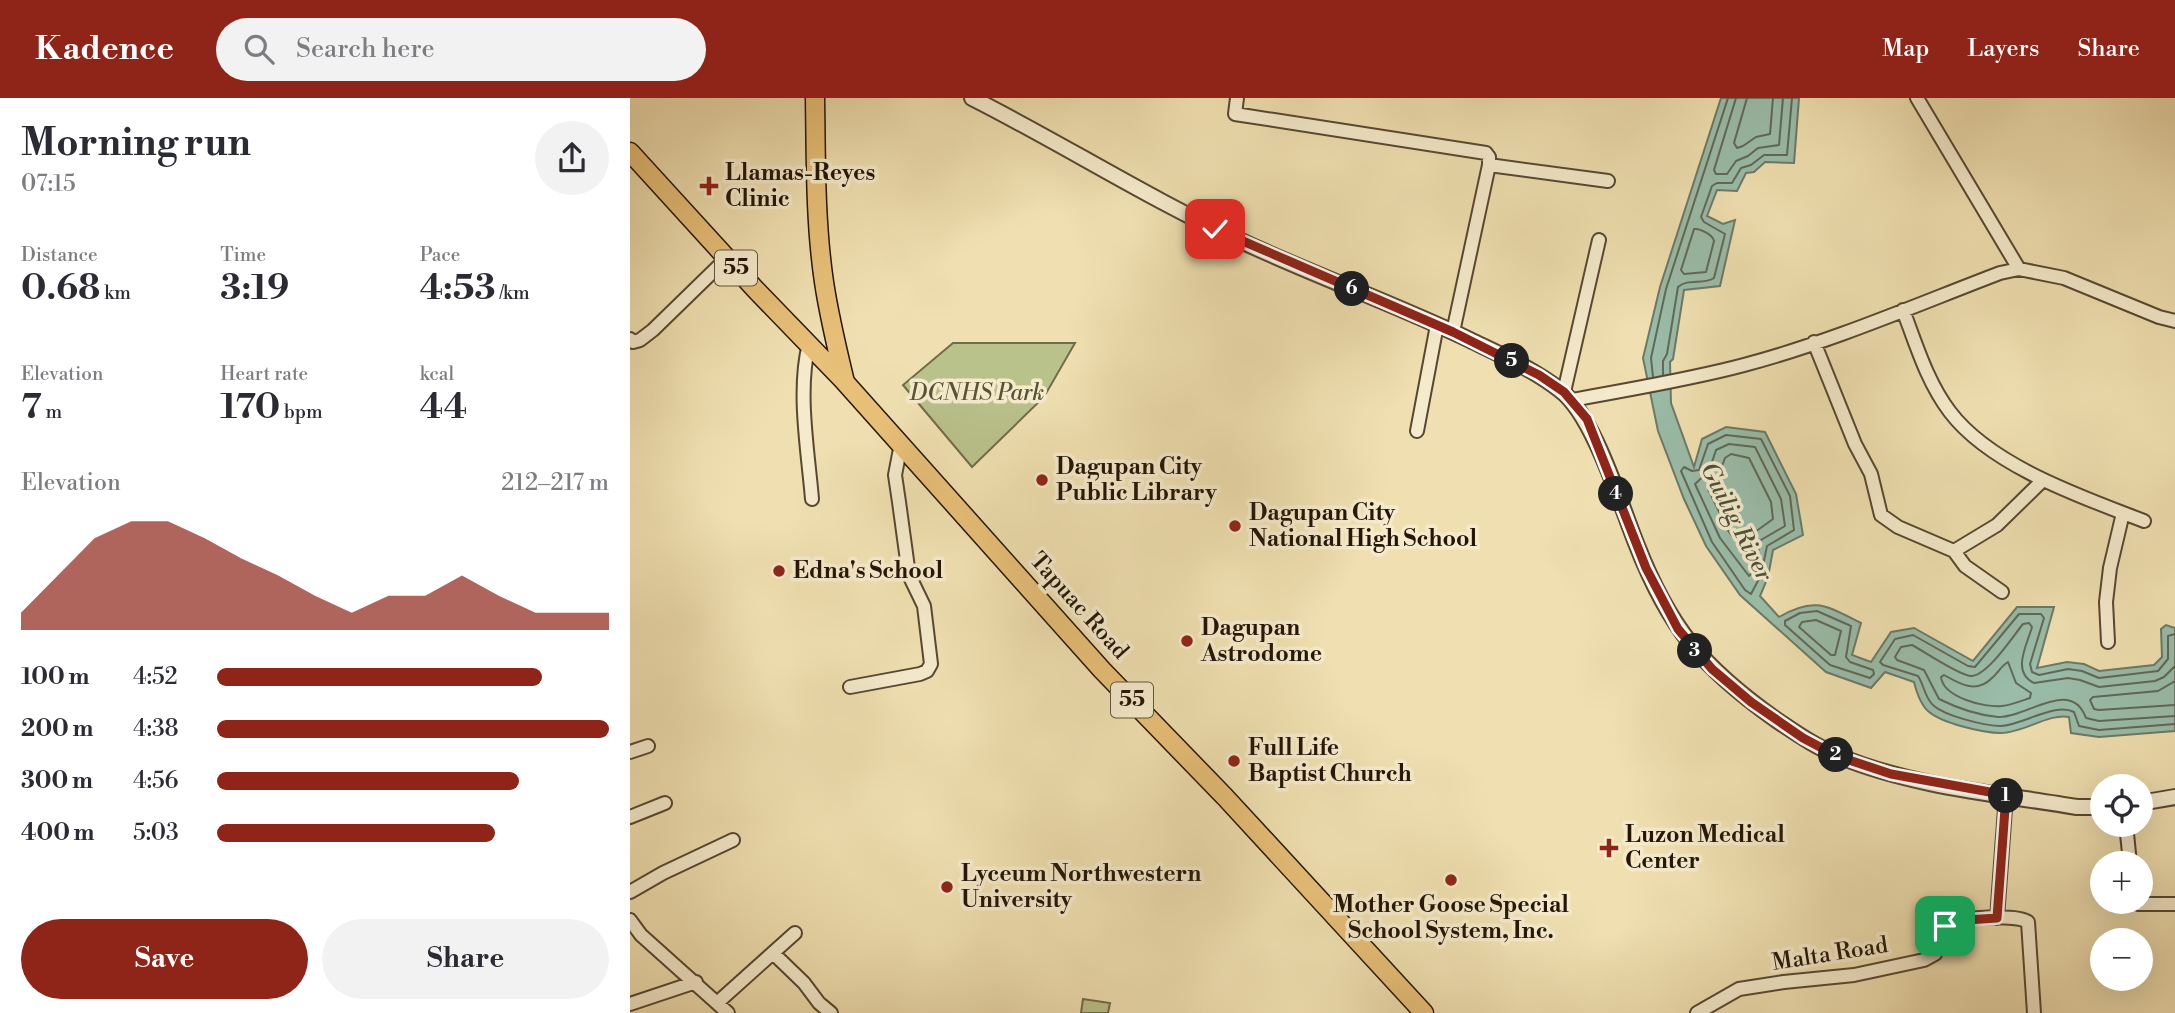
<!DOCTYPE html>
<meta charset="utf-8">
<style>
:root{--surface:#fff;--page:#f2f2f3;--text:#2b2b33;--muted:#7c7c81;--accent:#8f2418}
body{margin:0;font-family:"Libre Bodoni",serif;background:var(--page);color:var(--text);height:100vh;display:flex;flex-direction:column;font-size:26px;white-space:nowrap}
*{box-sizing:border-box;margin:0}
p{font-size:23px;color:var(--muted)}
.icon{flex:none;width:38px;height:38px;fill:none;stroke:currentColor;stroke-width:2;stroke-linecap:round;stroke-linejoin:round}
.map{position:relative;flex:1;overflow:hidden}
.drawer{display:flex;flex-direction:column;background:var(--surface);width:630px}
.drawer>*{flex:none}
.fabs{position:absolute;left:1460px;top:676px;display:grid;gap:14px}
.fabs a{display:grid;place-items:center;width:63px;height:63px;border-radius:50%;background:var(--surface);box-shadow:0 7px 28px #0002;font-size:35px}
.pin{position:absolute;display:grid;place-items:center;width:60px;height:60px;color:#fff;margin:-30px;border-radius:14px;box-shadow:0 4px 10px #0006}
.km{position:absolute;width:35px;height:35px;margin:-18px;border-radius:50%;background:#222;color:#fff;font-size:19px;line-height:35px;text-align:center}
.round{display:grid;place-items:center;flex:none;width:74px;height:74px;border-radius:37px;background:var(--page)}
.headline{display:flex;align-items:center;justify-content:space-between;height:119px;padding:0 21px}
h1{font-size:38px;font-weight:800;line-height:52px}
.figures{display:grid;grid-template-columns:repeat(3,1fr);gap:10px;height:119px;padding:7px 21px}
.figures div{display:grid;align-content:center}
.figures b{font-size:35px;font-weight:800}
.figures small{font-size:19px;font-weight:400}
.figures p{font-size:19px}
.chart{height:196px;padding:14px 21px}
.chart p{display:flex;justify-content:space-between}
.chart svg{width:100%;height:126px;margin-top:7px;fill:var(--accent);opacity:.7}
.cta{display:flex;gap:14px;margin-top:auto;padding:14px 21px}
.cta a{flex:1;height:80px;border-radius:42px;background:var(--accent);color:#fff;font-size:28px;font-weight:800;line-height:80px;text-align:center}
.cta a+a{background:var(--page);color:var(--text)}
ul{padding:0 21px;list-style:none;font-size:23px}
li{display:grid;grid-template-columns:112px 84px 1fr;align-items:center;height:52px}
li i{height:18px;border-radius:9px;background:var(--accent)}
header{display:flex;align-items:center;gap:42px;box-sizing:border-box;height:98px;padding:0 35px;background:var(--accent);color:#fff}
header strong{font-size:33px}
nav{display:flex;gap:38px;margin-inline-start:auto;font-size:24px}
.search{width:490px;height:63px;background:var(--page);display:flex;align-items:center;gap:18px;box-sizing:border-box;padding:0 24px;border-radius:38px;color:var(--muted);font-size:26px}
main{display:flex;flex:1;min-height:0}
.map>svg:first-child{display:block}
.green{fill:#bac28c;stroke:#6f6c49;stroke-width:2}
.water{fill:#9abdaa;stroke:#6b7a68;stroke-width:2}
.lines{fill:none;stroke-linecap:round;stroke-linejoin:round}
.shore{stroke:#5f6958;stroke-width:2}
.minor-casing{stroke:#574831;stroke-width:16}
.tertiary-casing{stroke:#574831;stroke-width:18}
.primary-casing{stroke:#241506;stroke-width:21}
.minor{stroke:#f5ebcc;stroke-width:12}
.tertiary{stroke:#f5ebcc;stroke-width:14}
.primary{stroke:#e8c078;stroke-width:18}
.route-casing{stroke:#fff;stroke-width:14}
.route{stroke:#8f2418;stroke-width:9}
.poi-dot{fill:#8f2418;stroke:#f5ebcc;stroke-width:2.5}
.labels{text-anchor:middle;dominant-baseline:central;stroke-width:7;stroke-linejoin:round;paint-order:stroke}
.shield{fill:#f5ebcc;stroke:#635541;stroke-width:2}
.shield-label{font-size:21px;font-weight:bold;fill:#241506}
.poi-label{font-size:23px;font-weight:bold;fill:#241506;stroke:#f5ebcc;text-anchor:start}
.park-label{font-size:23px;font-style:italic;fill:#585235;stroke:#f5ebcc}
.street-label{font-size:23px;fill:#241506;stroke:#f5ebcc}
.water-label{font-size:24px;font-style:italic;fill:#4d503f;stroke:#f5ebcc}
</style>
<header>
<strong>Kadence</strong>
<div class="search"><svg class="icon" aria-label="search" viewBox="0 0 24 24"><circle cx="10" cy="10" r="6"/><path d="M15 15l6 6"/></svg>Search here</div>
<nav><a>Map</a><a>Layers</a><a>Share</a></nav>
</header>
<main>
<section class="drawer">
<div class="headline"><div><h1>Morning run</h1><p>07:15</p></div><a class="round"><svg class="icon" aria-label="share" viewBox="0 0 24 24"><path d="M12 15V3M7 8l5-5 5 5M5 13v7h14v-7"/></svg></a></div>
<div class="figures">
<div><p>Distance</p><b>0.68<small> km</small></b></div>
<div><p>Time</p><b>3:19</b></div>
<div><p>Pace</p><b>4:53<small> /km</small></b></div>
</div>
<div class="figures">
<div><p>Elevation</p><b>7<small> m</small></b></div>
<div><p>Heart rate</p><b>170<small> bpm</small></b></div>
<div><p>kcal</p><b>44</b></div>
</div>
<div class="chart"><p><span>Elevation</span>212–217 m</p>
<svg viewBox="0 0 160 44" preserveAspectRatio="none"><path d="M0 44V38L10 25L20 12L30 6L40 6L50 12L60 19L70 25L80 32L90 38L100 32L110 32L120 25L130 32L140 38L150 38L160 38V44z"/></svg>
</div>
<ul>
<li><b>100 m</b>4:52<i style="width:83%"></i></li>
<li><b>200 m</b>4:38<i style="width:100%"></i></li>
<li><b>300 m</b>4:56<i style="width:77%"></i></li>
<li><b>400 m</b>5:03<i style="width:71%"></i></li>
</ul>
<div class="cta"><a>Save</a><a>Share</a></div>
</section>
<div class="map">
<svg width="1545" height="915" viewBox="0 0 1545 915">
<rect width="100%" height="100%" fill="#f0e0b1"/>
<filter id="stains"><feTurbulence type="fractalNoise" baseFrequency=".00286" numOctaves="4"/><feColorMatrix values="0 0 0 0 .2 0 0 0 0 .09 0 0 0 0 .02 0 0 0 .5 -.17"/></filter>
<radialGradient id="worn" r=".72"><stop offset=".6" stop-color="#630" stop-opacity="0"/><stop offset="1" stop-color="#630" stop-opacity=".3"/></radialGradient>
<!-- green -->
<path class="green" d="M323 245H445L414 299 342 369 273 287Z
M453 901 480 905 478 915H451Z"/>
<!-- water -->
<path class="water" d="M1091 0H1169L1164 65 1135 64 1124 74 1116 75 1107 93 1087 92 1077 118 1093 126 1105 122 1090 188 1054 192 1043 261 1040 264 1041 305 1064 369 1072 341 1096 329 1135 334 1166 396 1173 437 1143 452 1138 479 1130 498 1149 519C1185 498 1197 508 1231 525L1222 557 1241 564 1261 534 1284 530 1343 563 1387 509H1424L1407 570 1437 564 1454 566 1469 573 1524 567 1532 559 1531 531 1536 527 1545 530V633L1469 639 1441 635 1439 619C1419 615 1393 635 1371 635 1353 635 1311 625 1298 613 1291 607 1286 593 1284 584L1255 574 1241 590 1196 574 1110 497 1076 448 1054 401 1028 333 1013 260 1030 189Z"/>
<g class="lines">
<!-- shore -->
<path class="shore" d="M1106 0 1084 72 1086 76H1097L1106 63 1118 58 1128 50 1149 47 1153 0
M1117 0 1104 45 1107 50 1113 48 1126 39 1140 36 1143 0
M1064 131C1070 130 1083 137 1084 143L1076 174 1054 176 1051 172Z
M1033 277V263L1037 256 1048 189C1058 180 1074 187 1084 180L1095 136 1074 124 1071 119 1082 88 1087 85H1102L1111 70 1121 67 1134 57H1157L1162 0
M1023 279 1021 260 1036 191 1098 0
M1096 337 1131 341 1160 398 1164 432 1137 448 1131 477 1121 496 1115 492 1082 444 1051 373 1054 369 1062 373 1069 372 1078 346Z
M1099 346 1125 349 1151 401 1155 428 1131 442 1123 474 1119 478 1090 440 1065 386 1079 373 1086 352Z
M1101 356 1119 360 1141 404 1143 421 1125 434 1114 453 1099 434 1078 391 1088 379 1095 360Z
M1187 513 1221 528 1216 559 1220 564 1243 572 1244 576 1240 580 1200 567 1155 527V523L1170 515Z
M1186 522 1211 533 1205 557H1201L1169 529 1172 524Z
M1545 536 1538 538V561L1528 573 1469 580 1452 573 1438 571 1409 577 1402 574 1400 566 1414 520 1411 516H1389L1345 569 1338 568 1283 537 1265 541 1250 564 1253 567 1288 578C1294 587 1295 600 1303 607 1315 618 1355 628 1371 628 1393 627 1425 604 1444 614L1449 628 1469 632 1545 626
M1378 564 1386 585 1401 595 1400 600C1391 603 1381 607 1372 608 1354 610 1313 599 1311 579L1314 577C1330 586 1346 596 1362 580 1368 575 1371 568 1378 564Z
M1545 568 1534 579 1525 583 1469 589 1450 582 1438 580 1404 585C1381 574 1397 547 1402 529L1399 525 1393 526C1383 538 1356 580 1340 578 1327 576 1295 554 1282 547L1271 549 1265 559 1267 562 1294 572 1309 601C1327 610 1347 617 1368 619 1397 620 1441 579 1456 620L1469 623 1545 618
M1545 583 1528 593 1463 599 1460 602 1464 611 1469 612 1545 607"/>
<!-- minor casing -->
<g class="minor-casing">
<path id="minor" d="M607 0 605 16 856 55 859 59V67L823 234
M1287 0 1389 171
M859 67 978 83
M1273 212C1286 246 1297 284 1320 314 1361 368 1452 399 1514 423
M0 241 3 244 10 242 23 232 98 159
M1184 244 1225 346 1241 376 1251 417 1268 429 1324 453 1335 468 1372 494
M179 246C167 293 178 353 182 401
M934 294 969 142
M942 302C1000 291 1058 282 1114 267 1201 244 1286 207 1370 175L1389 171 1434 180 1529 219 1545 223
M787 333 807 227
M1324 453 1367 427 1413 382
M1478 544 1476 504 1480 470 1493 415
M220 589 290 576 297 573 301 566 294 508 279 477 269 404 265 377 271 346
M0 654 18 648
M0 719 35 705
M1496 726 1500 765
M0 794 33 775 103 742
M1503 803 1509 806H1545
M1367 820 1376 697
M0 822 11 837 98 915
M143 855 174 885 189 905 201 915
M87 905 165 835
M0 906 66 884
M1067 915 1109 891 1154 884 1224 877 1294 862 1305 856 1317 826C1329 819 1388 816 1398 824L1404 915"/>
</g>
<!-- tertiary casing -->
<g class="tertiary-casing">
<path id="tertiary" d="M342 0C433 46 519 101 611 143 686 178 765 206 840 242 871 257 903 271 930 292 963 316 990 405 1006 445 1039 530 1072 569 1145 621 1166 635 1187 650 1211 659 1285 689 1369 696 1447 709H1472
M1510 705 1545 699"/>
</g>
<!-- primary casing -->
<g class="primary-casing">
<path id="primary" d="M185 0C186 61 185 123 194 184 199 218 207 251 215 284
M0 54 125 191 213 282 472 572 595 699 794 915"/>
</g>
<!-- minor -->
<use href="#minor" class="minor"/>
<!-- tertiary -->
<use href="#tertiary" class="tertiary"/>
<!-- primary -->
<use href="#primary" class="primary"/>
</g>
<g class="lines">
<!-- route casing -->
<g class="route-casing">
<path id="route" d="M585 131 823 234 909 277 934 294 957 321 1016 470 1048 531 1082 571 1121 604 1173 640 1207 658 1261 676 1376 697 1367 820 1322 823 1315 828"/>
</g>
<!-- route -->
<use href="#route" class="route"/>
</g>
<!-- markers -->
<g class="poi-dot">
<path d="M75.5 77.5h7v7h7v7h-7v7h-7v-7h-7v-7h7z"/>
<circle cx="412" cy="382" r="7"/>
<circle cx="605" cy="428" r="7"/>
<circle cx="149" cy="473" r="7"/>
<circle cx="557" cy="543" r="7"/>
<circle cx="604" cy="663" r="7"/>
<path d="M975.5 739.5h7v7h7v7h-7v7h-7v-7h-7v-7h7z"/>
<circle cx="821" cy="782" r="7"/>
<circle cx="317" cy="789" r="7"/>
</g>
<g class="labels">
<!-- shield labels -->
<g class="shield">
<rect x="85" y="152.5" width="42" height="35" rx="5"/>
<rect x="481" y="584.5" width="42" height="35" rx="5"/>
</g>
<g class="shield-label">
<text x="106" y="170">55</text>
<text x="502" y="602">55</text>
</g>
<!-- poi labels -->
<g class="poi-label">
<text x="95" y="75">Llamas-Reyes<tspan x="95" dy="26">Clinic</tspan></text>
<text x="426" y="369">Dagupan City<tspan x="426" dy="26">Public Library</tspan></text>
<text x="619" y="415">Dagupan City<tspan x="619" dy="26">National High School</tspan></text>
<text x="163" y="473">Edna's School</text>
<text x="571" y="530">Dagupan<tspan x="571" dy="26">Astrodome</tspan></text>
<text x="618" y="650">Full Life<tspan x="618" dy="26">Baptist Church</tspan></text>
<text x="995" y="737">Luzon Medical<tspan x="995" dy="26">Center</tspan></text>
<text x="331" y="776">Lyceum Northwestern<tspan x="331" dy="26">University</tspan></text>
<text x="821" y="807" text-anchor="middle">Mother Goose Special<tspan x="821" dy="26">School System, Inc.</tspan></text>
</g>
<!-- park labels -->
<g class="park-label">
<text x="347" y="295">DCNHS Park</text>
</g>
<!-- street labels -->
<g class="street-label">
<text transform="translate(449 508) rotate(48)">Tapuac Road</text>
<text transform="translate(1200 856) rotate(-9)">Malta Road</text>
</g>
<!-- water labels -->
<g class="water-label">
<text transform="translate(1106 424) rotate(63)">Guilig River</text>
</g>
</g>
<rect width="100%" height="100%" filter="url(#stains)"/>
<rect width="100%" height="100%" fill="url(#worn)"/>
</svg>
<div class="fabs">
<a><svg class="icon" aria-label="locate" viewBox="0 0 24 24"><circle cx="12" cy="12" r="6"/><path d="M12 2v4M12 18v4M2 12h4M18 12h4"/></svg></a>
<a>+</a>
<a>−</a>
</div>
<div class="pin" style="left:1315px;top:828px;background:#1e9e55"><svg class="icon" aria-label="arrive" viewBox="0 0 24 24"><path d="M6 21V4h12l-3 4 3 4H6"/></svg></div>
<div class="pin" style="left:585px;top:131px;background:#d93025"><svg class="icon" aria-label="check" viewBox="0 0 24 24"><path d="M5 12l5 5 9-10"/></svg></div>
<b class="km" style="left:1376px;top:698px">1</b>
<b class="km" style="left:1206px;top:657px">2</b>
<b class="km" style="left:1065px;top:553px">3</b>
<b class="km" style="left:986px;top:396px">4</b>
<b class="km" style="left:882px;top:263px">5</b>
<b class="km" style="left:722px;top:191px">6</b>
</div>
</main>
